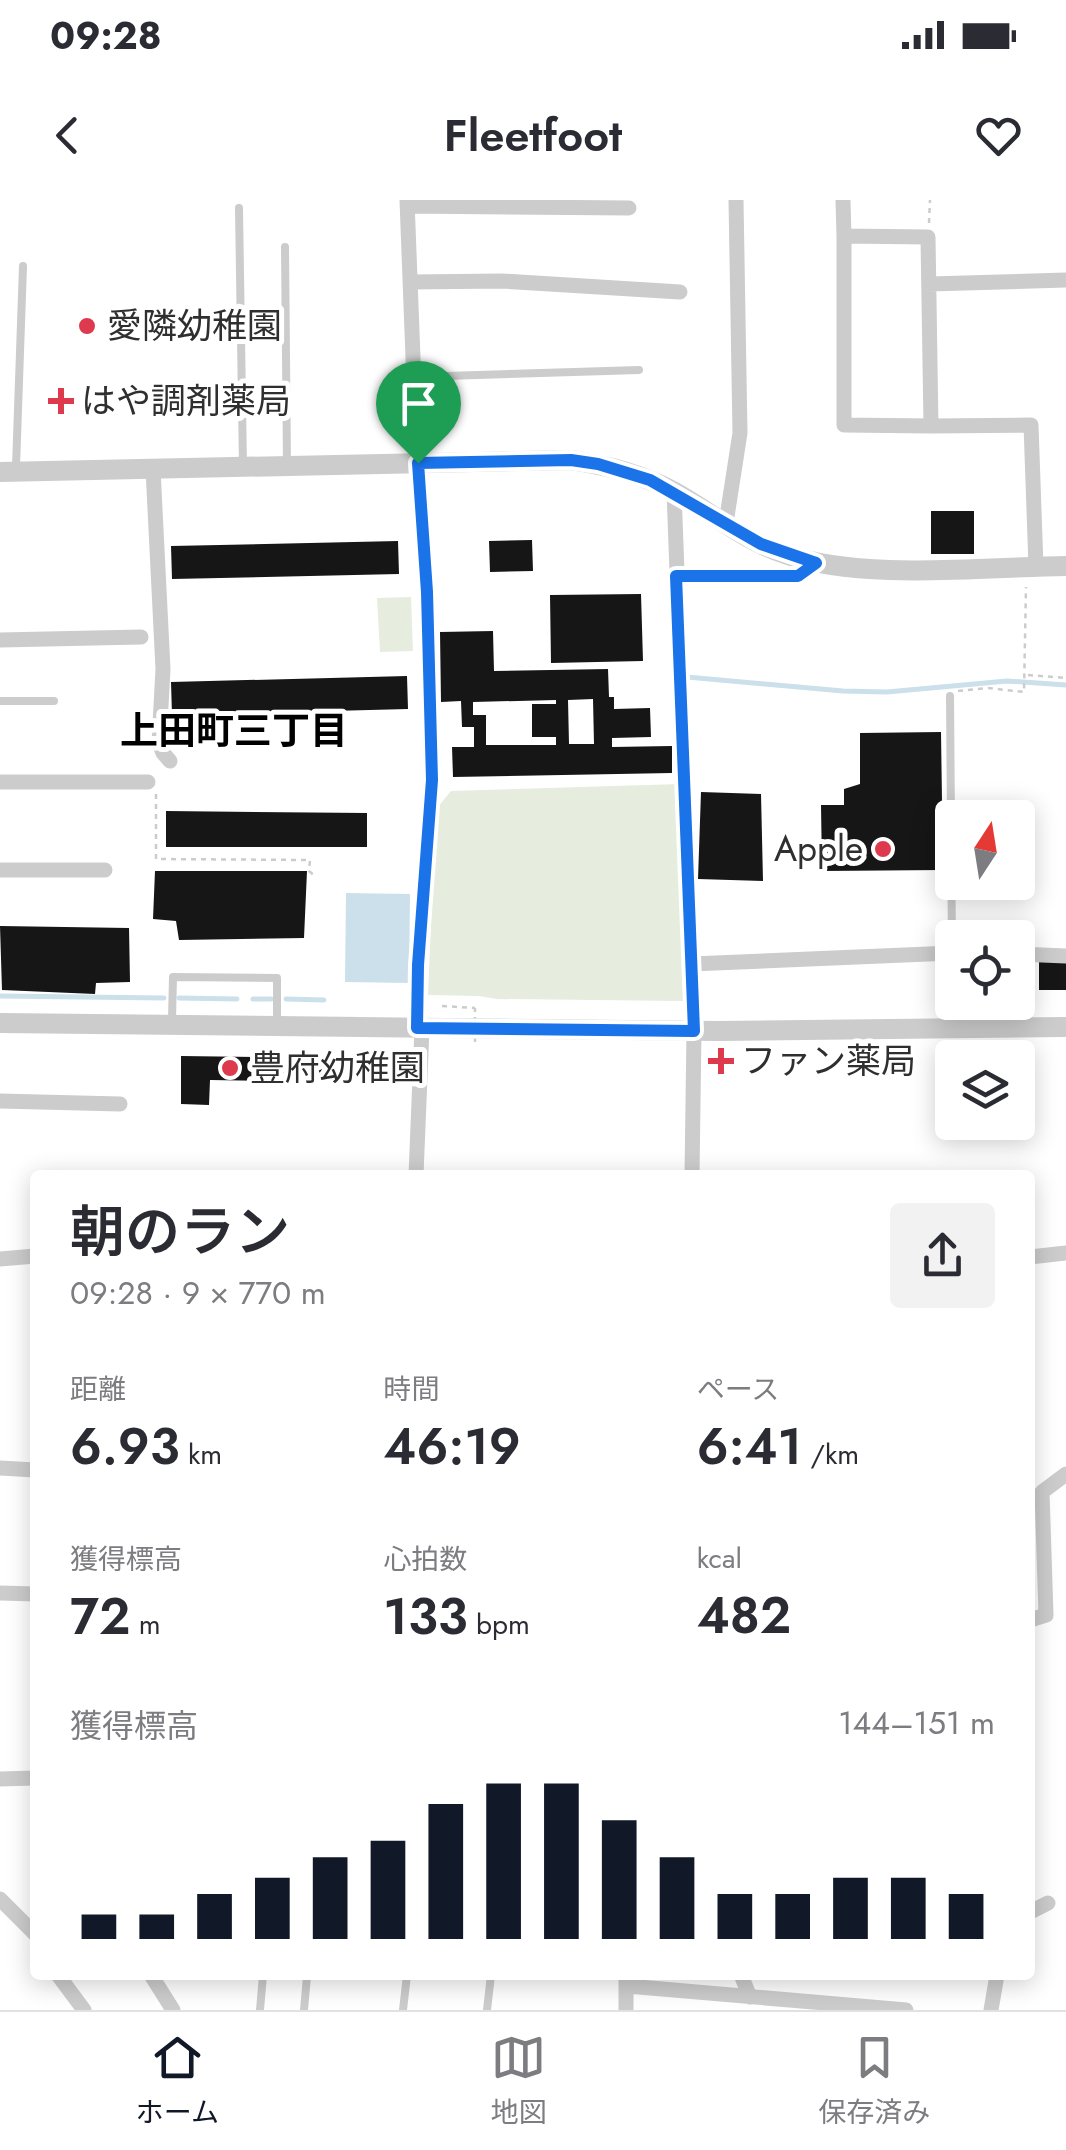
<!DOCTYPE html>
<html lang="ja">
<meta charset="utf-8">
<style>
:root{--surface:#fff;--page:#f2f2f3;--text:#2b2b33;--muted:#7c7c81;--line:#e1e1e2;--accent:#111827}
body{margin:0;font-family:Jost,"Noto Sans JP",sans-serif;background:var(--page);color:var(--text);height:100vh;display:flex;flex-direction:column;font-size:38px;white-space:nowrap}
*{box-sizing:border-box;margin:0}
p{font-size:32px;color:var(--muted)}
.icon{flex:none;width:55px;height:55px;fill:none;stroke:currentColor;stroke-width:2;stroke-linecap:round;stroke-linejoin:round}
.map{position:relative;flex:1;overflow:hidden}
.panel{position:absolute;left:30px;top:970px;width:1005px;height:810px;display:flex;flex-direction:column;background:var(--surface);border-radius:10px;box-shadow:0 5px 25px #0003}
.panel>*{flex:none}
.needle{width:65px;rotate:12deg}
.controls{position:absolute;left:935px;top:600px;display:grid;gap:20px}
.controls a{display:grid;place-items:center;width:100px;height:100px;border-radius:10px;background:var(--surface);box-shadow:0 5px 25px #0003;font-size:50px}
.pin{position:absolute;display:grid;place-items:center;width:85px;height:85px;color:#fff;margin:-102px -42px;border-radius:50% 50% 50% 0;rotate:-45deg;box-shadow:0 0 10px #0007}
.pin .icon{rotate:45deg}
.round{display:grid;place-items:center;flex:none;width:105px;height:105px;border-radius:10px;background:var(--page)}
.headline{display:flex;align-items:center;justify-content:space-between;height:170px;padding:0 40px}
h1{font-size:55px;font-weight:600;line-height:75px}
.figures{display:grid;grid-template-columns:repeat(3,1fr);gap:15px;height:170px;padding:10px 40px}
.figures div{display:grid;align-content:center}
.figures b{font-size:50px;font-weight:600}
.figures small{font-size:28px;font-weight:400}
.figures p{font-size:28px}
.chart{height:280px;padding:20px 40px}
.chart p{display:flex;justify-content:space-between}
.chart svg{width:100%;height:180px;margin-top:10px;stroke:var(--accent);stroke-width:6}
.status{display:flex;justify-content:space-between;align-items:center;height:70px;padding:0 50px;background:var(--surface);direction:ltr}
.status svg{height:28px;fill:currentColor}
header{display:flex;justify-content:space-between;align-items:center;height:130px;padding:0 40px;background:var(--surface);font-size:45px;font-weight:600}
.tab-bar{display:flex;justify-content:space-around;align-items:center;height:140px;border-top:2px solid var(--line);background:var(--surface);font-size:28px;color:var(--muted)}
.tab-bar a{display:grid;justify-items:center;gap:5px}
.tab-bar .active{color:var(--accent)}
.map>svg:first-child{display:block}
.green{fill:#e6ecde}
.water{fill:#cbe0ea}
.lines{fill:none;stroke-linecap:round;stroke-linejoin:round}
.stream{stroke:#cbe0ea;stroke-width:5}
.building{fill:#161616;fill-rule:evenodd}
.path{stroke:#ccc;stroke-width:2.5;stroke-dasharray:5 5;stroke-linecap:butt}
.service{stroke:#ccc;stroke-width:8}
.minor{stroke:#ccc;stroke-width:15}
.tertiary{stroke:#ccc;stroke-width:20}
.path-bridge{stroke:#ccc;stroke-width:2.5;stroke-dasharray:5 5;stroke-linecap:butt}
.route-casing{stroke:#fff;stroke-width:20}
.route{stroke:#1a73e8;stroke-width:12}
.poi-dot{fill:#dd3a4d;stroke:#fff;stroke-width:4}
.labels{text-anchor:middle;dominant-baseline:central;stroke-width:10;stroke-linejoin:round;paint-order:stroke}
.poi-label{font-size:35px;fill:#2f2f2f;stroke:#fff;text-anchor:start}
.neighbourhood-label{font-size:38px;font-weight:bold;fill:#000;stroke:#fff}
</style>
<div class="status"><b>09:28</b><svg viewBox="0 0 49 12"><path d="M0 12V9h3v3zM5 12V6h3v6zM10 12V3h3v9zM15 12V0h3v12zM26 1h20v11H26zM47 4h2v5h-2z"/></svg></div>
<header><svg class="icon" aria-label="back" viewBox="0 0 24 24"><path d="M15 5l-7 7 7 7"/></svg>Fleetfoot<svg class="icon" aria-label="heart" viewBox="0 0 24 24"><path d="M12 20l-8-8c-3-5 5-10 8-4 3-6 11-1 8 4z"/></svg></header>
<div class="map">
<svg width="1066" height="1810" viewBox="0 0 1066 1810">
<rect width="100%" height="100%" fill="#fff"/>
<!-- green -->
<path class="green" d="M411 397 413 451 380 452 377 398Z
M680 584 684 801 497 799 479 796 428 795 436 609 451 591Z"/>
<!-- water -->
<path class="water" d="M346 693 410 694 409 783 345 782Z"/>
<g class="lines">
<!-- stream -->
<path class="stream" d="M687 477 843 491 887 492 1007 481 1066 485
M0 796 164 798
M179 798 237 799
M253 799H271
M286 799 324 800"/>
</g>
<!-- building -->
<path class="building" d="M931 311H974V354H931Z
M532 340 533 371 490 372 489 341Z
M398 341 399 374 172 379 171 346Z
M641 394 643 461 551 463 550 395Z
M493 431 494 471 608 469 609 497H614V509L650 508 651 537 612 538V547L672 546V573L453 577 452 547H474V527H462L461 501 441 502 440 432ZM593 499 594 544H569L568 500ZM556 500V504H532V537H556V545H486V515H473V502Z
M407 476 408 509 172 515 171 482Z
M941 532 943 670 822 671 821 605H844V589L860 584V533Z
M701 592 761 594 763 681 698 679Z
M166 611 367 613V647H166Z
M155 671H307L304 738 179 740 176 721 153 719Z
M0 726 129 728 130 782 96 783 95 794 2 790Z
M1039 762H1066V790H1039Z
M181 856 323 858 324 882 210 880 209 905 181 904Z"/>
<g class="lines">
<!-- path -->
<path class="path" d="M929 23 930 0
M1028 475 1066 478
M958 491 988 488 1024 492 1026 387
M156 594V659L310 660 309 671 316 677
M442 806 475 808"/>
<!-- service -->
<path class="service" d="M239 8 243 267
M285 47 287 266
M414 177 639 170
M16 267 23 66
M950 496 952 751
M0 501H54
M172 820 173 777 277 778V825
M417 827 418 765 432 580 427 393
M260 1810 263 1775
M304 1810 307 1776
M403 1810 407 1775
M487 1810 491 1775"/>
<!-- minor -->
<path class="minor" d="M407 0 417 263 427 393
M843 0 844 36 928 37 931 226 1031 225 1036 367
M407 6 629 8
M844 36V225L931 226
M410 82 502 81 680 92
M929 84 1066 80
M153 269 163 469 159 543 163 553 170 561
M674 291 694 831 692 975
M726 323 740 233 736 0
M676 376H798L815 363
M0 440 141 437
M0 582H148
M0 670H105
M1018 754 1066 756
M691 764 952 753
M0 901 120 904
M416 975 422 828
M1030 1057 1066 1053
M0 1059 35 1056
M0 1268 35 1270
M0 1393 35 1394
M1030 1420 1046 1415 1042 1292 1066 1274
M0 1579 35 1578
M0 1699 35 1734
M1030 1712 1048 1703
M58 1775 84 1810
M151 1775 173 1810
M626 1775V1810
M741 1775 750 1797
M627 1786 906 1810
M991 1810 997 1775"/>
<!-- tertiary -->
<path class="tertiary" d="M0 272 571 260C606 265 641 274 673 291 710 311 744 341 785 354 863 381 982 367 1066 366
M0 823 718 831 1066 827"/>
<!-- path-bridge -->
<path class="path-bridge" d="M475 842V808"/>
</g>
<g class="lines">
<!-- route casing -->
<g class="route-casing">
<path id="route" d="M571 260 598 264 650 280 761 344 816 363 798 376H676L694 831 417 828 418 765 432 580 427 392 418 263Z"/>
</g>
<!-- route -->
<use href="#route" class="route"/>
</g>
<!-- markers -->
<g class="poi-dot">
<circle cx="87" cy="126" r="10"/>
<path d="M56 186h10v10h10v10h-10v10h-10v-10h-10v-10h10z"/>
<circle cx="883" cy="649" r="10"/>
<path d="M716 846h10v10h10v10h-10v10h-10v-10h-10v-10h10z"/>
<circle cx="230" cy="868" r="10"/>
</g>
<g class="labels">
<!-- poi labels -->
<g class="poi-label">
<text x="107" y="126">愛隣幼稚園</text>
<text x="81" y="201">はや調剤薬局</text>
<text x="863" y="649" text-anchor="end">Apple</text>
<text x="741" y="861">ファン薬局</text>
<text x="250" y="868">豊府幼稚園</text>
</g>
<!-- neighbourhood labels -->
<g class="neighbourhood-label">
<text x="234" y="530">上田町三丁目</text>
</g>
</g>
</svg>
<div class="controls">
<a><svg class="needle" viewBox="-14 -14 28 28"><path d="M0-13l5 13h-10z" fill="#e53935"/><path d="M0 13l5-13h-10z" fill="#7c7c81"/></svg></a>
<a><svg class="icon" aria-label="locate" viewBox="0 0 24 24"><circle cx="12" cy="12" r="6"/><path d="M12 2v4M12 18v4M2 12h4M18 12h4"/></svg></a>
<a><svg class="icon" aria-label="layers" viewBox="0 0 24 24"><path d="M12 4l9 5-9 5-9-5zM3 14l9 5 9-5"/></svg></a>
</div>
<div class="pin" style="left:418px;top:263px;background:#1e9e55"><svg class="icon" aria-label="arrive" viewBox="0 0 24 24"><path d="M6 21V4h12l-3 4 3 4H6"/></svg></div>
<section class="panel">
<div class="headline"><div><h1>朝のラン</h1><p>09:28 · 9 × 770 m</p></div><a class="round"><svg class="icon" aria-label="share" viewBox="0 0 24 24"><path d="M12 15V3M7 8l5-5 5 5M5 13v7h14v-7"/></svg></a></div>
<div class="figures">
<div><p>距離</p><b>6.93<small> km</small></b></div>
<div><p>時間</p><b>46:19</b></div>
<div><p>ペース</p><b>6:41<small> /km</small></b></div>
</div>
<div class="figures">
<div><p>獲得標高</p><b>72<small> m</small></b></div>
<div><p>心拍数</p><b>133<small> bpm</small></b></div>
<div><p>kcal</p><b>482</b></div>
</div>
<div class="chart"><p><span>獲得標高</span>144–151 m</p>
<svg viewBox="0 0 160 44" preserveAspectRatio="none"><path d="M5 44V38M15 44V38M25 44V33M35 44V29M45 44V24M55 44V20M65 44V11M75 44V6M85 44V6M95 44V15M105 44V24M115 44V33M125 44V33M135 44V29M145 44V29M155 44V33"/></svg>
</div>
</section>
</div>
<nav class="tab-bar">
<a class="active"><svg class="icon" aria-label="home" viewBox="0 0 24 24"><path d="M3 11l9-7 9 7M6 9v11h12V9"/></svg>ホーム</a>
<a><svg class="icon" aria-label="map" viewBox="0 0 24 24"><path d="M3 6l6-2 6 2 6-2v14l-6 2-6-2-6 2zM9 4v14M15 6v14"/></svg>地図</a>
<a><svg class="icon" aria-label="saved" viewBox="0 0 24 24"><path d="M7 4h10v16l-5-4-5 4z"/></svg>保存済み</a>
</nav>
